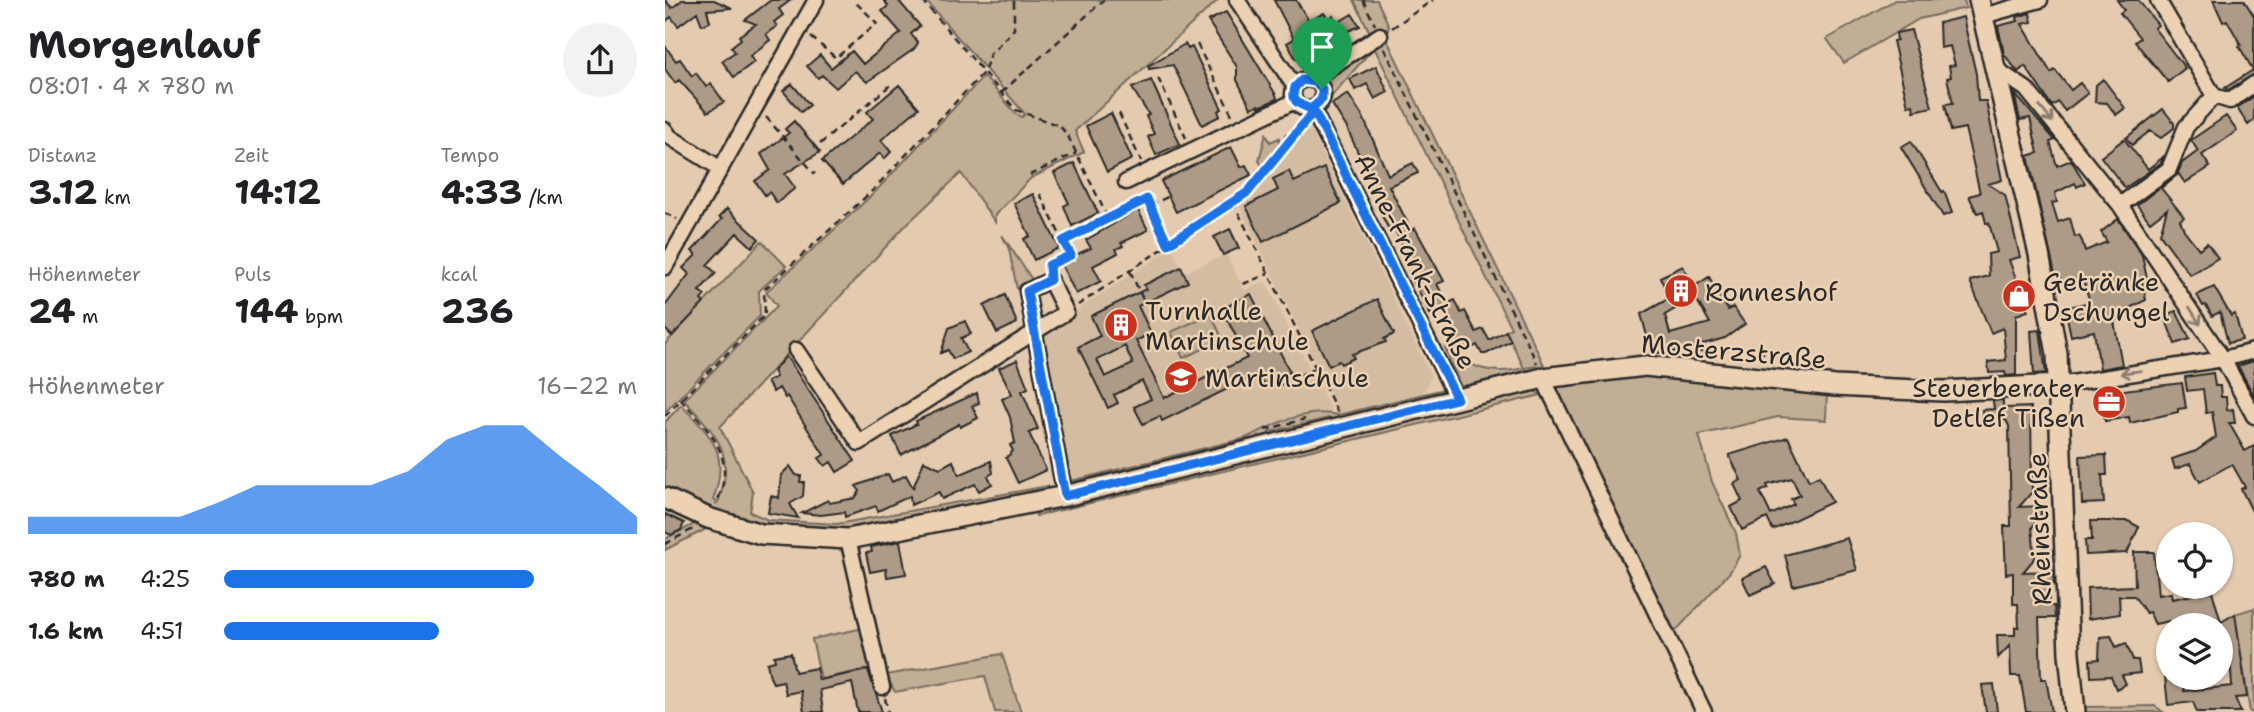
<!DOCTYPE html>
<html lang="de">
<meta charset="utf-8">
<style>
:root{--surface:#fff;--page:#f2f2f2;--text:#202124;--muted:#757577;--accent:#1a73e8}
body{margin:0;font-family:"Shantell Sans",sans-serif;background:var(--page);color:var(--text);height:100vh;display:flex;flex-direction:column;font-size:26px;white-space:nowrap}
*{box-sizing:border-box;margin:0}
p{font-size:23px;color:var(--muted)}
.icon{flex:none;width:38px;height:38px;fill:none;stroke:currentColor;stroke-width:2;stroke-linecap:round;stroke-linejoin:round}
.map{position:relative;flex:1;overflow:hidden}
.details{display:flex;flex-direction:column;background:var(--surface);width:665px}
.details>*{flex:none}
.tools{position:absolute;left:1491px;top:522px;display:grid;gap:14px}
.tools a{display:grid;place-items:center;width:77px;height:77px;border-radius:50%;background:var(--surface);box-shadow:0 2px 5px #0004;font-size:35px}
.pin{position:absolute;display:grid;place-items:center;width:60px;height:60px;color:#fff;margin:-72px -30px;border-radius:50% 50% 50% 0;rotate:-45deg;box-shadow:0 0 7px #0007}
.pin .icon{rotate:45deg}
.round{display:grid;place-items:center;flex:none;width:74px;height:74px;border-radius:37px;background:var(--page)}
.overview{display:flex;align-items:center;justify-content:space-between;height:119px;padding:0 28px}
h1{font-size:38px;font-weight:700;line-height:52px}
.figures{display:grid;grid-template-columns:repeat(3,1fr);gap:10px;height:119px;padding:7px 28px}
.figures div{display:grid;align-content:center}
.figures b{font-size:35px;font-weight:700}
.figures small{font-size:19px;font-weight:400}
.figures p{font-size:19px}
.chart{height:196px;padding:14px 28px}
.chart p{display:flex;justify-content:space-between}
.chart svg{width:100%;height:126px;margin-top:7px;fill:var(--accent);opacity:.7}
ul{padding:0 28px;list-style:none;font-size:23px}
li{display:grid;grid-template-columns:112px 84px 1fr;align-items:center;height:52px}
li i{height:18px;border-radius:9px;background:var(--accent)}
main{display:flex;flex:1;min-height:0}
.map>svg:first-child{display:block}
.built{fill:#d4bca2}
.green{fill:#c2ad95;stroke:#766c60;stroke-width:2}
.building{fill:#ae9b87;stroke:#2b2b2b;stroke-width:2;fill-rule:evenodd}
.lines{fill:none;stroke-linecap:round;stroke-linejoin:round}
.street-casing{stroke:#2b2b2b;stroke-width:19}
.secondary-casing{stroke:#2b2b2b;stroke-width:24}
.path{stroke:#2b2b2b;stroke-width:2.5;stroke-dasharray:7 5;stroke-linecap:butt}
.street{stroke:#ecd1b3;stroke-width:14}
.secondary{stroke:#ecd1b3;stroke-width:19}
.oneway{stroke:#8c7e6f}
.route-casing{stroke:#fff;stroke-width:14}
.route{stroke:#1a73e8;stroke-width:9}
.labels{text-anchor:middle;dominant-baseline:central;stroke-width:5;stroke-linejoin:round;paint-order:stroke}
.street-label{font-size:26px;fill:#2b2b2b;stroke:#ecd1b3}
.poi-label{font-size:26px;fill:#2b2b2b;stroke:#ecd1b3;text-anchor:start}
</style>
<main>
<section class="details">
<div class="overview"><div><h1>Morgenlauf</h1><p>08:01 · 4 × 780 m</p></div><a class="round"><svg class="icon" aria-label="share" viewBox="0 0 24 24"><path d="M12 15V3M7 8l5-5 5 5M5 13v7h14v-7"/></svg></a></div>
<div class="figures">
<div><p>Distanz</p><b>3.12<small> km</small></b></div>
<div><p>Zeit</p><b>14:12</b></div>
<div><p>Tempo</p><b>4:33<small> /km</small></b></div>
</div>
<div class="figures">
<div><p>Höhenmeter</p><b>24<small> m</small></b></div>
<div><p>Puls</p><b>144<small> bpm</small></b></div>
<div><p>kcal</p><b>236</b></div>
</div>
<div class="chart"><p><span>Höhenmeter</span>16–22 m</p>
<svg viewBox="0 0 160 44" preserveAspectRatio="none"><path d="M0 44V38L10 38L20 38L30 38L40 38L50 33L60 27L70 27L80 27L90 27L100 22L110 11L120 6L130 6L140 17L150 27L160 38V44z"/></svg>
</div>
<ul>
<li><b>780 m</b>4:25<i style="width:75%"></i></li>
<li><b>1.6 km</b>4:51<i style="width:52%"></i></li>
</ul>
</section>
<div class="map">
<svg width="1589" height="712" viewBox="0 0 1589 712">
<rect width="100%" height="100%" fill="#e4caae"/>
<filter id="ink" filterUnits="userSpaceOnUse"><feTurbulence type="fractalNoise" baseFrequency=".0143" numOctaves="2"/><feDisplacementMap in="SourceGraphic" scale="14" xChannelSelector="R" yChannelSelector="G"/><feConvolveMatrix kernelMatrix="1 2 1 2 8 2 1 2 1" color-interpolation-filters="sRGB"/></filter>
<g filter="url(#ink)">
<!-- built -->
<path class="built" d="M638 131 647 132 766 376 757 395 676 415 573 204 584 196Z
M507 248 519 273 561 254 579 290 600 281 668 414 658 412 603 425 581 438 406 481 375 342 380 331Z"/>
<!-- green -->
<path class="green" d="M260 0H553L410 131 419 152 366 178 330 215V222L296 173 240 226 55 427 88 492 85 512 103 520 172 524 383 486 384 493C302 508 180 543 99 526 63 519 33 505 0 488V422L16 405C48 437 65 454 48 500L53 502C72 454 51 434 19 400L112 306 101 292 208 194 319 76 351 114 357 117 360 114Z
M689 0H712L724 26 721 38 879 365 860 368 865 374 666 426 664 418 604 432 606 441 413 486 406 481 581 438C608 424 642 408 673 415L795 385 780 348C808 368 824 376 859 368L841 331 846 328 709 47 659 105 660 89 656 76 706 35Z
M1230 0H1299L1301 8 1254 19 1179 63 1162 39Z
M601 134 605 142 614 138 615 147 598 168 594 160Z
M337 235 368 281 352 289 344 249Z
M97 241 121 266 94 291 95 316 0 412V344Z
M546 314 558 340 518 358 506 332Z
M962 374 1162 392 1161 420 1113 417 1034 435 1047 482 1071 533 1075 555 1065 572 1009 633 889 383Z
M864 388 876 395 371 516 370 511Z
M35 521 47 526 0 550V539Z
M1589 608V712H1585L1570 614Z
M199 628 208 668 156 679 147 639Z
M337 654 356 712H330L320 676 230 692 221 675Z
M1490 706 1498 712H1421L1420 707Z"/>
<!-- building -->
<path class="building" d="M0 0 7 8 17 0H49L67 8 42 10 45 22 37 25 32 12 13 26 6 17 0 22Z
M106 0H126L114 9 118 15 109 22 112 26 101 34 105 40 85 56 89 62 69 77 57 61 70 52 66 47 76 39 74 36 91 24 80 20Z
M219 0H233L255 26 246 34 253 43 249 49 202 82 190 71 171 88 157 75 153 78 142 66 155 55 166 68 187 51 198 64 236 33 217 11 223 6Z
M609 0H631L644 21 659 13 663 19 668 16 672 23 687 14 695 26 664 39 670 49 646 64 640 54 631 59 622 43 629 39Z
M1452 0H1473L1493 25 1489 28 1520 68 1503 82 1470 42 1475 38 1455 13 1459 10Z
M1548 0H1579L1589 16V74L1563 90 1560 88 1588 70 1574 46 1576 45 1562 20 1558 22Z
M561 12 611 95 612 99 594 107 593 105 586 108 572 80V67L543 21Z
M1365 13 1367 22 1357 24 1386 73 1390 70 1406 90 1415 83 1423 93 1400 111 1393 102 1387 106 1360 66 1353 72 1339 54 1333 26 1353 21 1352 17Z
M1298 17 1311 74 1313 101H1321L1337 180 1323 184 1340 195 1355 257 1344 260 1363 311 1351 315V375L1341 376 1340 372 1324 373 1323 362 1341 360 1338 328 1326 333 1305 281 1324 276 1323 254 1332 252 1324 223H1321L1318 211 1312 213 1304 196 1315 193 1300 128 1286 131 1280 104 1288 103 1282 78 1286 77 1284 66 1290 65 1285 46 1275 48 1274 23Z
M1246 30 1267 107 1249 111 1248 105 1243 106 1228 41 1232 40 1231 33Z
M520 44 523 49 527 47 557 109 553 111 555 116 537 125 508 65 484 69 483 66Z
M0 46 11 61 15 59 27 76 31 73 41 87 46 84 59 102 43 112 14 80 10 83 0 69Z
M711 66 723 92 710 99 702 84 690 90 685 79Z
M1438 79 1460 108 1451 115 1442 103 1430 102 1431 85Z
M486 80 515 144 491 155 483 137 489 134 481 116 484 115 467 88Z
M127 84 145 105 136 112 118 91Z
M234 85 254 108 216 140 226 152 219 159 215 153 178 184 157 161 208 119 202 112Z
M1349 93 1390 140 1385 142 1392 166 1406 160 1420 183 1412 187 1410 183 1390 193 1392 202 1387 203 1393 222 1405 218 1410 237 1414 236 1417 241 1420 251 1442 242 1436 232 1453 219 1477 255 1482 279 1477 281 1481 300 1454 313 1455 318 1449 321 1457 365 1435 369 1429 331 1406 336 1400 308 1425 302 1418 280 1396 282 1394 274H1390L1363 156 1373 153 1365 118 1355 120Z
M683 94 698 117 723 175 748 163 753 173 724 186 746 230 750 228 779 281 772 284 782 304 790 300 796 313 800 311 811 332 818 329 824 340 841 331 846 341 821 354H817L812 345 799 352 777 308 765 314 744 272 749 269 728 226 723 228 712 206 716 204 682 128 667 104Z
M1589 96V120L1583 125 1572 108Z
M1498 109 1509 123V128L1496 138 1485 131 1467 145 1461 138Z
M446 113 467 159 442 172 421 126Z
M1561 116 1572 131 1537 155 1545 167 1520 183 1513 173 1517 163 1533 151 1526 140Z
M129 121 155 152 120 174 130 188 112 203 104 192 100 195 90 181 105 170 96 154 124 133 120 129Z
M1459 139 1483 169 1498 157 1496 163 1460 188 1436 157Z
M1246 141 1277 192 1279 191 1287 213 1278 216 1236 147Z
M566 147 576 167 581 165 586 175 511 212 496 181Z
M409 163 433 213 407 226 399 206 404 203 389 173Z
M659 168 676 203 598 242 581 206 613 190 608 179 624 171 629 182Z
M1512 174V175L1496 188 1519 217 1515 220 1519 230 1534 249 1542 243 1553 258 1525 275 1495 234 1502 209 1485 222 1472 205Z
M368 194 394 248 369 260 359 239 365 236 349 203Z
M62 209 94 239 87 247 72 233 42 265 51 273 34 291 40 295 36 300 39 303 7 336 0 329V306L24 274 18 268 31 255 27 251 57 219 54 217Z
M473 210 483 230 456 243 458 246 451 249 453 253 428 266 436 281 411 294 392 256 406 257 426 248 421 240Z
M565 229 574 248 558 255 549 237Z
M1018 266 1028 287 1044 277 1063 310 1068 307 1080 324 1060 338 1009 352 1008 350 987 354 976 314 1005 298 995 277ZM1030 297 1045 323 1005 334 1000 315Z
M516 267 523 282 473 306 486 333 471 341 499 398 582 358 557 309 586 294 625 372 599 385 593 374 497 421 495 416 478 424 469 407 486 399 477 381 449 395 453 403 443 408 413 347 435 336 426 316 481 289 479 285ZM460 346 468 364 440 377 432 360Z
M1549 287 1566 316 1570 314 1577 340 1563 343 1555 312 1547 316 1541 305 1538 306 1532 295Z
M340 295 352 323 332 333 319 306Z
M712 299 729 334 719 339 721 342 687 354 689 358 676 364 674 361 664 366 647 331Z
M1511 311 1525 339 1510 344 1499 315Z
M300 321 306 334 296 338 303 352 288 359 283 350 276 353 284 328Z
M1375 330 1381 373 1369 374 1366 331Z
M121 356 190 461 172 472 166 462 160 466 154 458 159 455 122 396 120 398 114 388 108 392 102 382 111 377 108 371Z
M352 360 363 388 357 391 373 429 364 433 381 470 353 483 341 458 348 451 345 445 350 443 345 417 337 399 347 394 334 368Z
M1589 361V396L1573 366Z
M1548 373 1550 386H1555L1556 397H1561L1562 410 1568 409 1570 423H1564L1580 451 1589 446V515L1576 489 1580 487 1567 464 1535 482 1525 464 1510 469 1507 459 1531 451 1551 437 1547 412 1541 413 1538 389 1522 391 1520 377Z
M1517 383 1521 408 1513 409V412L1465 423 1464 417 1440 421 1433 393Z
M312 393 314 403 307 406 313 418 295 427 294 424 236 455 227 436 252 424 251 421Z
M1338 400V408L1366 407 1367 492 1354 507 1376 506V517L1367 527 1370 558 1358 572 1388 571 1389 584H1383L1384 606H1389L1390 618H1374L1376 679H1381L1387 712H1361L1355 676H1346L1345 645 1333 658 1332 635H1350V627H1354L1353 604H1348V573L1341 574 1339 526H1346L1344 426 1341 420 1318 421 1317 410 1329 409 1328 401Z
M1123 437 1144 481 1154 476 1167 502 1108 530 1102 518 1077 530 1066 507 1077 501 1069 484 1076 480 1064 455ZM1127 478 1135 495 1126 499 1129 504 1106 515 1095 492 1103 488 1102 485Z
M1441 455 1442 475H1437L1439 503 1417 504 1415 456Z
M259 461 275 468 288 461 294 475 326 461 328 473 323 476 327 484 314 491 310 484 277 499 274 492 246 505 245 496 213 511 211 506 180 517 179 512 156 515 137 513 163 500 165 503 190 498 195 491 191 486 223 474 227 482 241 475 248 488Z
M125 466 131 475 136 476 135 482H139L138 496 125 504 133 518 103 513 106 496 114 498 116 475Z
M0 514 19 523 16 530 6 535 0 532Z
M1426 521H1463L1474 527 1462 553 1421 555 1420 540H1427Z
M1182 538 1192 570 1128 586 1120 555Z
M235 541 241 574 222 577 221 569 205 572 201 553 207 552 206 547Z
M1469 552H1489L1493 595 1506 593 1507 599 1547 591 1556 622 1570 614 1582 697 1570 698 1576 712H1532L1528 702 1503 705 1500 677H1521L1519 691 1567 686 1565 658 1556 657V625H1505L1504 621 1490 624 1484 612 1481 613 1469 596H1454L1455 614 1423 619 1422 588 1470 586Z
M1101 567 1110 584 1085 595 1077 578Z
M1446 636 1451 647 1461 643 1468 660H1473L1475 673 1457 675 1461 684 1451 689 1446 676 1426 677 1425 660 1434 659 1435 637Z
M126 653 130 672 151 668 154 680 203 670 217 712H193L187 683 155 690 158 712H139L136 691 121 694 118 681 108 683 105 677 102 663 110 661 109 656Z
M1329 684 1332 712H1321L1317 685Z"/>
<g class="lines">
<!-- street casing -->
<g class="street-casing">
<path id="street" d="M572 0 630 87
M1318 16 1375 0
M1331 69 1361 89 1455 205 1558 359 1589 416
M628 94a15 15 0 1 1 30 0a15 15 0 1 1-30 0Z
M646 80 715 35
M1549 96 1565 101 1589 84
M647 108 792 399
M0 130 5 137 56 169
M461 182 630 101
M1455 205 1504 169 1521 127 1549 96 1493 0
M0 267 151 0
M131 350 194 443 401 312 385 280 362 291 400 496
M878 378 1039 712
M1394 385 1558 359 1589 351
M183 539 217 687"/>
</g>
<!-- secondary casing -->
<g class="secondary-casing">
<path id="secondary" d="M1314 0 1374 254 1392 354 1404 653 1410 712
M0 498 43 518 96 534 183 539 400 496 878 378 980 366 1170 386 1229 389 1279 391 1394 385"/>
</g>
<!-- path -->
<path class="path" d="M257 0 351 110 395 126 403 136 443 218
M698 0 710 25
M727 28 768 0
M146 37 171 58 212 23 188 0
M532 44 568 117
M719 48 872 363
M493 78 521 138
M337 92 439 0
M454 113 476 161
M101 117 150 174
M620 134 623 143
M155 144 228 83
M365 175 411 153
M375 194 398 241
M568 202 673 413
M485 205 505 196
M0 213 12 219
M384 267 406 255 398 241 482 199 503 244
M465 271 480 304
M578 284 603 274
M413 305 583 192 640 122
M1021 354C1070 343 1097 351 1144 366
M612 386 650 368
M15 399C46 433 73 456 51 504
M0 416 100 315 99 290 206 192 319 72 325 54 349 29V0
M600 430 640 419
M0 544 28 529
M220 698 223 712"/>
<!-- street -->
<use href="#street" class="street"/>
<!-- secondary -->
<use href="#secondary" class="secondary"/>
</g>
<!-- one-way arrows -->
<defs><path id="oneway-shaft" d="M-6 0H5M1.5-3L5.5 0L1.5 3" fill="none" stroke-width="1.6" stroke-linecap="round" stroke-linejoin="round" transform="scale(1.75)"/></defs>
<g class="oneway">
<use href="#oneway-shaft" transform="translate(1381 114) rotate(51)"/>
<use href="#oneway-shaft" transform="translate(1530 316) rotate(58)"/>
<use href="#oneway-shaft" transform="translate(1466 372) rotate(172)"/>
</g>
</g>
<g class="lines" filter="url(#ink)">
<!-- route casing -->
<g class="route-casing">
<path id="route" d="M657 89V99L647 108 649 111 583 192 503 244 482 199 398 241 406 255 384 265 385 280 362 291 400 496 792 399 649 111C639 104 624 106 630 87L637 80 651 82 657 89"/>
</g>
<!-- route -->
<use href="#route" class="route"/>
</g>
<!-- icons -->
<defs>
<g id="building-disc" transform="scale(1.75)"><circle r="9.5" fill="#c8321e" stroke="#ecd1b3"/><path d="M-4-6H4V6H1V3H-1V6H-4ZM-2.5-4.3h1.7v1.8h-1.7ZM.8-4.3h1.7v1.8H.8ZM-2.5-1h1.7V.8h-1.7ZM.8-1h1.7V.8H.8Z" fill="#fff"/></g>
<g id="shop-disc" transform="scale(1.75)"><circle r="9.5" fill="#c8321e" stroke="#ecd1b3"/><path d="M-5-2.5h2.3a2.7 3.5 0 0 1 5.4 0H5L5.5 6h-11ZM-1.5-2.5h3a1.5 2.3 0 0 0-3 0Z" fill="#fff"/></g>
<g id="school-disc" transform="scale(1.75)"><circle r="9.5" fill="#c8321e" stroke="#ecd1b3"/><path d="M0-5L7-2L0 1L-7-2ZM-4 1L0 2.5L4 1V4Q0 6-4 4Z" fill="#fff"/></g>
<g id="office-disc" transform="scale(1.75)"><circle r="9.5" fill="#c8321e" stroke="#ecd1b3"/><path d="M-6-3h4V-5.5h4V-3h4V5H-6ZM-1-4.5V-3h2v-1.5ZM-6 0V1H6V0Z" fill="#fff"/></g>
</defs>
<g fill-rule="evenodd">
<use href="#building-disc" x="1016" y="291"/>
<use href="#shop-disc" x="1354" y="296"/>
<use href="#building-disc" x="456" y="325"/>
<use href="#school-disc" x="516" y="377"/>
<use href="#office-disc" x="1444" y="402"/>
</g>
<g class="labels">
<!-- street labels -->
<g class="street-label">
<text transform="translate(751 261) rotate(63)">Anne-Frank-Straße</text>
<text transform="translate(1069 351) rotate(5)">Mosterzstraße</text>
<text transform="translate(1374 529) rotate(-92)">Rheinstraße</text>
</g>
<!-- poi labels -->
<g class="poi-label">
<text x="1378" y="281">Getränke<tspan x="1378" dy="30">Dschungel</tspan></text>
<text x="1040" y="291">Ronneshof</text>
<text x="480" y="310">Turnhalle<tspan x="480" dy="30">Martinschule</tspan></text>
<text x="540" y="377">Martinschule</text>
<text x="1420" y="387" text-anchor="end">Steuerberater<tspan x="1420" dy="30">Detlef Tißen</tspan></text>
</g>
</g>
</svg>
<div class="tools">
<a><svg class="icon" aria-label="locate" viewBox="0 0 24 24"><circle cx="12" cy="12" r="6"/><path d="M12 2v4M12 18v4M2 12h4M18 12h4"/></svg></a>
<a><svg class="icon" aria-label="layers" viewBox="0 0 24 24"><path d="M12 4l9 5-9 5-9-5zM3 14l9 5 9-5"/></svg></a>
</div>
<div class="pin" style="left:657px;top:89px;background:#1e9e55"><svg class="icon" aria-label="arrive" viewBox="0 0 24 24"><path d="M6 21V4h12l-3 4 3 4H6"/></svg></div>
</div>
</main>
